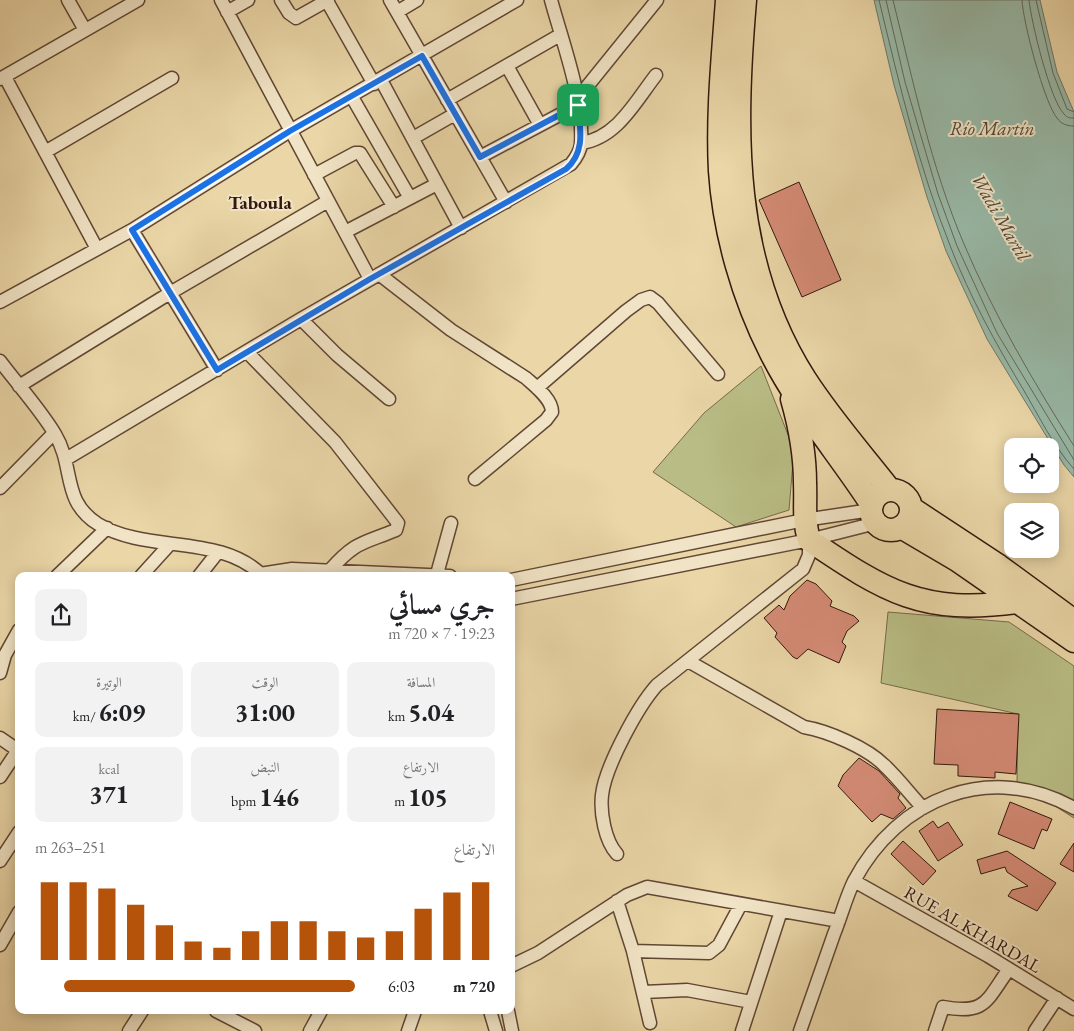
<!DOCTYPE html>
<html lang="ar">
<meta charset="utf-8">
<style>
:root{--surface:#fff;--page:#f2f2f2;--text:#202124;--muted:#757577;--accent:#b45309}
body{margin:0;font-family:"EB Garamond",Amiri,serif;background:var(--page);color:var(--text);direction:rtl;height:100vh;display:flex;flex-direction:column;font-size:19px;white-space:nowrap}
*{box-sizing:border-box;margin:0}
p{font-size:16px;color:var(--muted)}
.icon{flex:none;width:28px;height:28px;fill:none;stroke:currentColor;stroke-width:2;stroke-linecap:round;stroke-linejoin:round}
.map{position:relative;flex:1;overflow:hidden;direction:ltr}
.details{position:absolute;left:15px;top:572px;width:500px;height:442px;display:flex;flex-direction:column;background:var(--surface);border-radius:10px;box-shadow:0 2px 12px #0003;direction:rtl}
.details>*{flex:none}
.buttons{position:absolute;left:1004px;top:438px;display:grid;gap:10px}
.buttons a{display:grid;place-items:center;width:55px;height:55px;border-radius:10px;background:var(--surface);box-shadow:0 2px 12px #0003;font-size:25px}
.pin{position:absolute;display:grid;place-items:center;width:42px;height:42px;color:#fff;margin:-21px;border-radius:10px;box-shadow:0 2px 8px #0006}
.round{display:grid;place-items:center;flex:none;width:52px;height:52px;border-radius:10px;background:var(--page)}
.overview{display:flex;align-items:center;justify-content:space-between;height:85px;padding:0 20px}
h1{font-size:28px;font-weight:700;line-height:38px}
.figures{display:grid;grid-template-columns:repeat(3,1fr);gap:8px;height:85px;padding:5px 20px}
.figures div{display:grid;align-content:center;border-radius:10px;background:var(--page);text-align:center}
.figures b{font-size:25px;font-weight:700}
.figures small{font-size:14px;font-weight:400}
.figures p{font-size:14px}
.chart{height:140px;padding:10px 20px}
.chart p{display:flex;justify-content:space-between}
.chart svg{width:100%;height:90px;margin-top:5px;stroke:var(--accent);stroke-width:6}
ul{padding:0 20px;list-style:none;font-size:16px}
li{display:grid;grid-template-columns:80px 60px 1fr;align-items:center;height:38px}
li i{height:12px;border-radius:6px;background:var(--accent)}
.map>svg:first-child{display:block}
.green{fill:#b9bd85;stroke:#766a49}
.water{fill:#98b9a7;stroke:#6f7869}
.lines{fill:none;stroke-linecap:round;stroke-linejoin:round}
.shore{stroke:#65685a;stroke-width:1}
.building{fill:#d58b76;stroke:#32170d}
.street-casing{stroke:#604734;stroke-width:15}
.highway-casing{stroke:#32170d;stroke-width:25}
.street{stroke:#f1e4c6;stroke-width:12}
.highway{stroke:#ead6a7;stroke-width:22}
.route-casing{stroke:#fff;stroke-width:10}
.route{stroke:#1a73e8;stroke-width:6}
.labels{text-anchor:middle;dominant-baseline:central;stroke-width:4;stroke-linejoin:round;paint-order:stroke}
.street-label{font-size:18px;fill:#32170d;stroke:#f1e4c6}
.water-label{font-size:19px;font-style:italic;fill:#51483b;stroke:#f1e4c6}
.neighbourhood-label{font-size:19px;font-weight:bold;fill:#32170d;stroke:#f1e4c6}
</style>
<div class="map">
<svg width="1074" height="1031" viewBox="0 0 1074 1031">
<rect width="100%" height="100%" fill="#ead6a7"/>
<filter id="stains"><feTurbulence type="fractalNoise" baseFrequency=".004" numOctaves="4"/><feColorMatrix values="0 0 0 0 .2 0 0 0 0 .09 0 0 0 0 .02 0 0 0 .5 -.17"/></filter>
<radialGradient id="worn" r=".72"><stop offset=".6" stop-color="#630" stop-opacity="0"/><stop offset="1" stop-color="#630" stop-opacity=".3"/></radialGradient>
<!-- green -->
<path class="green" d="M761 366 794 450 789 510 736 527 653 472 704 413Z
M888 612 1009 622 1074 666V818L1017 782 1018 714 881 683Z"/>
<!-- water -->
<path class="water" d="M874 0H1040L1057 72 1074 112V477L1064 465 987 339 946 251 927 197 894 85Z"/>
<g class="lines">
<!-- shore -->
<path class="shore" d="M879 0C899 83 919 168 951 248 970 297 996 344 1023 389 1039 416 1053 446 1074 469
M886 0 905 82 938 194 957 246 997 333 1074 460
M893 0C913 81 931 167 964 244 994 315 1033 381 1074 446
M1022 0C1023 22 1044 102 1057 118 1061 124 1067 126 1074 126
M1029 0C1031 21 1050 100 1064 114 1067 118 1070 118 1074 118
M1036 0 1053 73 1067 109 1074 112"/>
</g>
<!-- building -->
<path class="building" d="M799 182 841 280 802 297 759 200Z
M807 580 816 584 832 601 830 606 854 616 859 621 847 631 842 642 846 646 839 663 808 649 797 659 793 657 775 637 777 633 764 618 779 605 784 610 790 596Z
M937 709 1019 714 1016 774 995 772V778L958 776V765L934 764Z
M859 758 879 771 900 794 898 798 906 808 893 819 881 814 872 822 838 786 843 775Z
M1010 802 1052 819 1047 831 1042 829 1034 849 998 834Z
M933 821 938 828 948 822 963 845 938 861 919 831Z
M903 841 936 871 923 885 891 854Z
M1074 843V872L1060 864Z
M1007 851 1056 883 1037 911 1008 896 1012 890 1028 886 1007 872 1005 867 981 874 977 860Z"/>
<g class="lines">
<!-- street casing -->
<g class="street-casing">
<path id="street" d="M68 0 85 30
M221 0 370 279
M281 0 289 13 296 18 328 0
M390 0 506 202
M327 1 374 84
M227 12 248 0
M397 12 417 0
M507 66 540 125
M5 77 97 249
M0 79 138 0
M381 80 461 228
M352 97 410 198
M577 99 657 0
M447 100 560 35
M413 138 455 114
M581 143C617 138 635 102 656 75
M45 152 172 78
M480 157 578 105
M314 175 355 153H360L394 207
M132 230 217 370
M345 232 437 184
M379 274 451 330 526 378C535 386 552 399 552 412L546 420 475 479
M0 302 132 230 290 131 517 0
M301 319 337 355 389 399
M247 352 335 442 398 523 396 530C362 544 356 541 330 570
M0 361C18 385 40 409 55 434 75 467 61 501 98 524 148 554 220 533 263 576
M19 386 170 293 328 201
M537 388 626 311 641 300 650 297 658 303 718 374
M66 459 301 319 571 164C576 158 580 152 581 144 584 99 563 44 551 0
M0 488 54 433
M260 574 292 569 450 576
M437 574 451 523
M57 576 107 528
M141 576 170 544
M199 576 218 552
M511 580 804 520 871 510
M511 599 809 540 876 523
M688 661 804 727C828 731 867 748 884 765 898 778 910 794 923 808
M0 673 5 655 19 630
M0 738 19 751
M0 777 18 750
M617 854C605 841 600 813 602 795 605 767 638 706 657 685L803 569 809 555V540
M0 861 19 832
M854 881 988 956 1074 1009
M617 901 633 951 650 1023
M0 945 19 912
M633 951 709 953 719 945 741 904
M511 966 538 953 627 895 647 887 839 921
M644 992 687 990 751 1002
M216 1011 255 1031
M490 1011 496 1031
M508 1011 512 1031
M129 1031 142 1011
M310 1031 321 1011
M408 1031 415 1011
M742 1031 781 911
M800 1031C811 999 823 966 834 934 841 917 846 897 854 881 898 798 990 761 1074 808
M935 1031 943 1007C986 1015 986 1001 1009 969
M1035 1031 1057 998"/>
</g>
<!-- highway casing -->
<g class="highway-casing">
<path id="highway" d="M727 0C723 56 717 114 720 171 724 232 743 298 771 353 798 407 839 454 872 505
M745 0C734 131 731 263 805 379 830 418 861 453 890 490
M792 399C800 427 805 454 805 483 806 505 803 518 809 540 886 592 922 615 1018 602
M871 510a20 20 0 1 1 40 0a20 20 0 1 1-40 0Z
M911 508 999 566 1074 621
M901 527 957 560 1074 641"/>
</g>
<!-- street -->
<use href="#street" class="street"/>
<!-- highway -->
<use href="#highway" class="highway"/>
</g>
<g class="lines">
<!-- route casing -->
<g class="route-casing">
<path id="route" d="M422 56 480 157 578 105C580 128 586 152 566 169L370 279 217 370 132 230 290 131Z"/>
</g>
<!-- route -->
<use href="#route" class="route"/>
</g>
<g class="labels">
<!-- street labels -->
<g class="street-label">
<text transform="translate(973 929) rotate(30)">RUE AL KHARDAL</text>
</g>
<!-- water labels -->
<g class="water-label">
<text x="992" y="128">Río Martín</text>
<text transform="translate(1001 217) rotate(60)">Wadi Martil</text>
</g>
<!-- neighbourhood labels -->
<g class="neighbourhood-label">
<text x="260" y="202">Taboula</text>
</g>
</g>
<rect width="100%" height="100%" filter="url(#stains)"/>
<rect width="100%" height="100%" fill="url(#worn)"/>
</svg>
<div class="buttons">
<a><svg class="icon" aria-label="locate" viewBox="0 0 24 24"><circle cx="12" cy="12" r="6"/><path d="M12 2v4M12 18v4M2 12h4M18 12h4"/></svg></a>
<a><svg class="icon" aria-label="layers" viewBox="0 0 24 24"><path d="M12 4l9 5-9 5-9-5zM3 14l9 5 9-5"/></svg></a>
</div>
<div class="pin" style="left:578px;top:105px;background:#1e9e55"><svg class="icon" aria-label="arrive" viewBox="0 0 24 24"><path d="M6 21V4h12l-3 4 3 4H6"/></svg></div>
<section class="details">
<div class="overview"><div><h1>جري مسائي</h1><p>19:23 · 7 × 720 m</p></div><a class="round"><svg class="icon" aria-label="share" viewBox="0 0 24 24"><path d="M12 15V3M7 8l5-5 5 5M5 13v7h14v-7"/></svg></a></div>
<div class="figures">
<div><p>المسافة</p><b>5.04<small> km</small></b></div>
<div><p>الوقت</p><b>31:00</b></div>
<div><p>الوتيرة</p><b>6:09<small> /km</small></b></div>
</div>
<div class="figures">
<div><p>الارتفاع</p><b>105<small> m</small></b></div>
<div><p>النبض</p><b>146<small> bpm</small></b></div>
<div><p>kcal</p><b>371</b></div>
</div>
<div class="chart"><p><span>الارتفاع</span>251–263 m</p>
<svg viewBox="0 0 160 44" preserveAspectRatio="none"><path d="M5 44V6M15 44V6M25 44V9M35 44V17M45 44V27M55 44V35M65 44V38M75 44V30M85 44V25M95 44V25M105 44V30M115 44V33M125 44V30M135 44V19M145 44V11M155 44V6"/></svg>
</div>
<ul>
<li><b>720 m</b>6:03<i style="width:91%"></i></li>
</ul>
</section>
</div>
